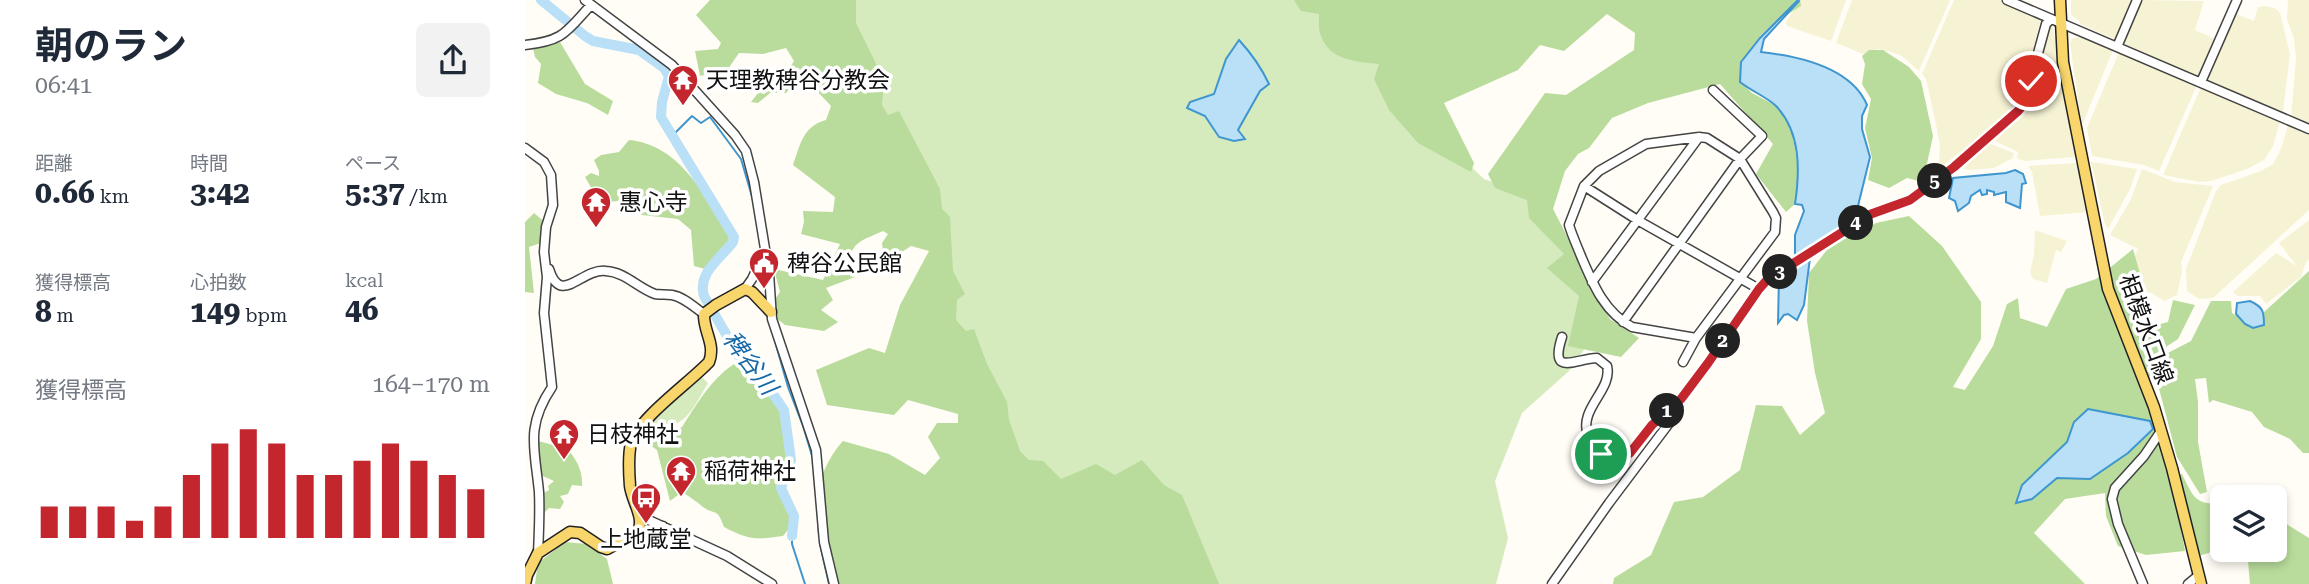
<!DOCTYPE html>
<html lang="ja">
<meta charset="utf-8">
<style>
:root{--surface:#fff;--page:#f2f2f3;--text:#1f2937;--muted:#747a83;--accent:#c4262e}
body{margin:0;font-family:"Roboto Serif","Noto Sans JP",serif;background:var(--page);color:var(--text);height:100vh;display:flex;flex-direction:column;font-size:26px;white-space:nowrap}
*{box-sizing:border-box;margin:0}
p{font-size:23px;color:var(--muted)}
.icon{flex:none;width:38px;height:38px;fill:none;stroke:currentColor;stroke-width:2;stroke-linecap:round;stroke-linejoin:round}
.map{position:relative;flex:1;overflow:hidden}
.drawer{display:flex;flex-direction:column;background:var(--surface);width:525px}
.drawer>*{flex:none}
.tools{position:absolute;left:1685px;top:485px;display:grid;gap:14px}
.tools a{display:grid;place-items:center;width:77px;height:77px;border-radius:10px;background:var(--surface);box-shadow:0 4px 10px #0003;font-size:35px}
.pin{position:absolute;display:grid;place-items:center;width:60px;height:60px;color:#fff;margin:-30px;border:4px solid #fff;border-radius:50%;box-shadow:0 2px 7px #0007}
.km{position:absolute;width:35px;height:35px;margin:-18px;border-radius:50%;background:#222;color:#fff;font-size:19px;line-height:35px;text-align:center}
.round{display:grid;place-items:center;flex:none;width:74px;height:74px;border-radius:10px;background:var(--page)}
.overview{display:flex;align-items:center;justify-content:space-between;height:119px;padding:0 35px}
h1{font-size:38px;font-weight:700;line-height:52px}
.stats{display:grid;grid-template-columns:repeat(3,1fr);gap:10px;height:119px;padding:7px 35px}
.stats div{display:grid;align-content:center}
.stats b{font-size:30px;font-weight:700}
.stats small{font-size:19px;font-weight:400}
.stats p{font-size:19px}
.chart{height:196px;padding:14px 35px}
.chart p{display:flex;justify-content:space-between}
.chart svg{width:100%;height:126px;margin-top:7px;stroke:var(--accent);stroke-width:6}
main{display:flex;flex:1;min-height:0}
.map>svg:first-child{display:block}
.farmland{fill:#f6f3d4}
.green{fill:#d5ebbd}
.forest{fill:#b9dc9c}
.water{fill:#b9e0f7;stroke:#3f96cf;stroke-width:2}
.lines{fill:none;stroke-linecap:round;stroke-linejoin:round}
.stream{stroke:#3f96cf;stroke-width:2}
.river{stroke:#b9e0f7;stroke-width:10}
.minor-casing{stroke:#444;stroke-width:11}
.major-casing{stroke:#222;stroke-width:13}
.minor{stroke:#fff;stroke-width:8}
.major{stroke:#f9d66b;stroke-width:10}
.route-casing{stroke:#fff;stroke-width:14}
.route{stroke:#c4262e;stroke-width:9}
.labels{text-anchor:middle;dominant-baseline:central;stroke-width:7;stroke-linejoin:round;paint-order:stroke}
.poi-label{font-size:23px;fill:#111;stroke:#fff;text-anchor:start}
.street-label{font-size:23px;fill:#111;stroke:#fff}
.water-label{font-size:24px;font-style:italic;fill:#1768a6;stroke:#fff}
</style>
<main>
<section class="drawer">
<div class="overview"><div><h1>朝のラン</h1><p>06:41</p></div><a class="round"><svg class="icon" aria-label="share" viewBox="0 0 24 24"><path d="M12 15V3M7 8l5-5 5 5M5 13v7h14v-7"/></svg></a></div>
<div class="stats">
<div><p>距離</p><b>0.66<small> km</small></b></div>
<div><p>時間</p><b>3:42</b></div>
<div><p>ペース</p><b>5:37<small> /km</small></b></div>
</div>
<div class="stats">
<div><p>獲得標高</p><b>8<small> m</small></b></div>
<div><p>心拍数</p><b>149<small> bpm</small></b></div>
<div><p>kcal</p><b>46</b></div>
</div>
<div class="chart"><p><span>獲得標高</span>164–170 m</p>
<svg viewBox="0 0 160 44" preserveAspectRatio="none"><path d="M5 44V33M15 44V33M25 44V33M35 44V38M45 44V33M55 44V22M65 44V11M75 44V6M85 44V11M95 44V22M105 44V22M115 44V17M125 44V11M135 44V17M145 44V22M155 44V27"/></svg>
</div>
</section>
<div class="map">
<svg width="1784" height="584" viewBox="0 0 1784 584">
<rect width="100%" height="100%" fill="#fffdf5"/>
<!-- farmland -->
<path class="farmland" d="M1275 0H1321L1306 41 1262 26 1261 22Z
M1327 0H1425L1394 71 1377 56 1366 52 1352 49 1338 54 1311 43Z
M1429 0H1474L1516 18 1495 105 1488 112 1417 166 1414 163 1415 147 1412 129 1401 79 1397 74Z
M1546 0H1609L1592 40 1555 24V21L1546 15Z
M1616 0 1679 1 1670 30 1692 40 1674 77 1599 45 1598 42Z
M1763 0H1784V125L1766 117 1771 59 1769 39 1762 19Z
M1739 6 1750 8 1755 13 1765 54 1758 112 1680 80 1709 13 1729 21 1733 7Z
M1524 26 1528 27 1538 86 1511 74Z
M1557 37 1588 50 1558 123 1556 121 1545 43 1548 38Z
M1594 52 1672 85 1634 171 1619 165 1567 156 1562 128Z
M1512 76 1539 89 1552 156 1550 157 1499 161 1492 158 1493 152 1470 141 1502 109Z
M1676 87 1755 121 1748 146 1739 160 1722 169 1686 181 1675 182 1638 175Z
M1763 125 1784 134V210L1688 298 1674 299 1662 291 1661 269 1691 191 1696 185 1736 171 1748 164 1756 149Z
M1463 143 1489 153 1488 158 1469 168 1443 170 1437 168 1436 166Z
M1566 162 1612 169 1605 189 1583 229 1580 224Z
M1553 163 1564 212 1515 216 1507 172 1503 166Z
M1617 169 1650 182 1688 186 1656 262 1657 272 1652 295 1639 301 1627 293 1613 291 1608 262 1613 249 1585 235 1606 199Z
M1784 220V260L1781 262 1776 277 1741 304 1735 296H1713L1708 292 1751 253 1772 266 1754 243Z
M1510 230 1542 241 1536 252 1531 250 1522 283 1508 279 1505 272 1509 255Z"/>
<!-- green -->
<path class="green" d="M320 0H795L855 56 923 145 959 179 1007 194 1035 237 1058 292 1063 344 1044 371 997 413 970 481 983 538 971 584H686L523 484 483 456 429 338 423 272 356 112Z
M176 376 183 383C169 406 165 422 137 429L127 423Z"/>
<!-- forest -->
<path class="forest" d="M185 0H331V23L359 80 357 105 363 115 374 111 415 189 417 209 425 217 428 271 440 294 432 300 431 320 441 331 449 329 462 364 482 402 484 420 495 451 504 460 518 461 536 479 571 464 590 475 617 460 639 485 657 495 694 584H314C306 557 294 519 294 491 294 476 308 451 318 441L364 454 400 475 415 458 403 437 412 423H433V414L383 400 369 415 302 405 291 370 344 348 360 353 375 305 404 251 386 246 368 258 358 251 357 243 363 234 358 231C331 243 331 240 319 268L330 277 301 288 308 300 296 310 313 322 299 331 260 325 251 318 248 302 255 292 249 269 298 280 315 244 276 234 279 222 278 211 308 212 310 197 268 165C275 145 278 126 301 120L306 106 277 75 261 93H245L233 103 226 102 240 84 256 81 269 61 261 48 238 54 214 53 203 69 175 76 170 51 193 49 196 43 171 15Z
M769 0H1275L1276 6 1250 22 1236 35 1216 62 1215 82 1227 93 1248 104 1262 119 1267 133 1274 170 1270 204 1261 212 1231 174 1248 144 1195 84 1123 103 1087 118 1064 148 1053 154 1040 171 1028 209 1085 319 1114 338 1096 357 1043 346 1054 296 1022 268 1039 254 1004 218 1002 200 970 188 963 174 1020 93 1041 95 1109 50 1110 33 1082 14 1039 51 1015 45 993 70 919 103 949 163 946 172 893 143 864 110 849 79 854 64C832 62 804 60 796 36 793 30 794 20 794 14L776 11Z
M35 42 60 84 88 101 83 115 62 103 31 94 13 83 16 64 10 57 8 48Z
M1344 50H1358L1384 67 1396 81 1408 136 1398 182 1382 178 1364 188 1343 180 1347 158 1340 128 1346 99 1337 84 1340 64 1337 56Z
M104 140C156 145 178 196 206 233L199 251 180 269 169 266 166 230 153 219 117 215 93 201 68 203 70 194 60 177 66 173 74 176V171L69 160 76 155 94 152Z
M9 213 21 223 16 243 4 247 9 293 0 292V222Z
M1384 216 1417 246 1456 302V339L1428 387 1440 390 1468 346 1482 304 1493 298 1495 318 1522 327 1541 289 1571 279 1608 249 1621 295 1613 303 1596 279 1613 330 1643 322 1648 300 1670 305 1653 339 1627 356 1625 381 1644 475 1657 474C1669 498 1669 504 1697 504V549L1670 557 1650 498 1660 551 1621 555 1593 546 1581 516 1580 493 1540 499 1509 533 1560 584H1088L1089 578 1126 555 1149 502 1178 497 1215 470 1231 405 1257 406 1275 435 1300 413 1290 373 1282 321 1284 273 1305 246 1351 223Z
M1784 271V453H1778L1765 439 1739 427 1727 412 1688 400 1684 403 1681 378 1670 379 1673 402V442L1682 492 1675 494 1652 457 1632 381 1635 357 1666 341 1686 301H1706L1707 313 1726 325 1737 321 1739 312Z
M209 364 239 386 257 412 263 460 253 488 263 512 272 516V519L258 536C230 540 224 540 199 527 192 507 191 516 178 507 171 501 165 497 157 492L145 501 132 450 122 443 126 425 137 431 157 427C172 404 186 379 209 364Z
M13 441 32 446 41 447C51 459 58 470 57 486L47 485 43 494 35 496 39 502 35 509 24 508 18 514 17 494 24 490 23 486 29 481 13 474 10 443Z
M1750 517 1784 538V584H1725L1722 550H1750Z
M40 542 62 544 82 559 88 584H10L13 563Z"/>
<!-- water -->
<path class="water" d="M1273 0 1274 1 1239 39 1236 52C1272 56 1326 67 1342 105L1337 116V129L1345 157 1331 214 1316 231 1274 257 1270 256V235L1279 211 1277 205 1270 204C1275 171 1276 132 1251 106 1242 97 1226 91 1215 82L1216 62 1235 38Z
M714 40C725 52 737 69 744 84L735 91 713 130 720 139 709 141 694 137 680 116 662 108 665 102 689 94 701 59Z
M1490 170 1498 174 1501 183 1497 184 1495 208 1481 202V192L1469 195V192L1462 190V194L1457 195 1455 190 1446 196 1444 203 1433 211 1430 201 1424 198 1428 178 1481 173Z
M1285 258 1279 305 1272 320 1263 314 1259 315 1253 323 1254 276Z
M1725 301C1738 307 1739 311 1739 325L1728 328 1720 324 1711 314 1712 303Z
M1563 409 1625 421 1628 429 1603 453 1565 479 1532 478 1507 499 1491 503 1497 485 1542 442 1549 422Z"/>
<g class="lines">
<!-- stream -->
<path class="stream" d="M147 136 167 116 176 123 185 117 216 159 228 200
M247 331 263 387 278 426 288 459
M292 502 294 535
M267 536V544L280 584
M295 544 304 584"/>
<!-- river -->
<path class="river" d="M16 0 60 36 68 41 114 50 139 68 144 76 137 102 136 117 209 237 208 242C196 258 172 273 179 296L213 355 233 372 259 410 266 460 256 488 269 516 267 536"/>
<!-- minor casing -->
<g class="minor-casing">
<path id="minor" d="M60 0 147 65 210 135 221 151 229 182 244 273 247 319 291 450 299 542 309 584
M1482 0 1784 129
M0 45C39 41 41 32 66 5
M1592 47 1612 0
M1676 82 1712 0
M0 148 19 162 26 175 28 205 21 227 19 252 22 277 19 313 27 387C0 427 10 449 14 492 15 513 14 532 13 553
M1059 186 1114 221 1234 289
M24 269C36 307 56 268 81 271 100 272 113 288 130 294 136 295 141 294 147 295 159 297 169 307 179 314
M1067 282 1174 137
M220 289 227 279 240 251
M1098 322 1215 159 1237 136 1188 90
M1037 337C1024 377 1049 359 1072 358L1082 366C1088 390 1053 409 1063 435 1067 446 1079 465 1093 461 1106 458 1117 437 1126 427 1135 416 1147 408 1157 398 1186 364 1209 325 1234 289L1242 280 1346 214 1385 200 1429 167 1493 111 1499 104 1521 24 1526 19
M1158 362 1171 338 1250 232 1251 218 1248 212 1215 159 1182 138 1174 137 1121 144 1074 171 1059 186 1044 225C1047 235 1052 246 1056 256 1068 284 1079 312 1107 327L1171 338
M115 516 202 556 247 584
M110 536 138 526
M1027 584 1084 503 1148 418 1155 401
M1618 584 1593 524 1587 499 1590 488 1619 456 1636 431
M1663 584 1674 575"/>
</g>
<!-- major casing -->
<g class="major-casing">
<path id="major" d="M1535 0 1538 62 1583 289 1629 407 1647 468 1676 584
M0 584 2 575 13 553 45 532 55 533 76 547 82 549 113 532C120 517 107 502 105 486 104 473 103 456 106 443 114 418 164 383 184 362 191 344 178 331 179 314L191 305 220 289 227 292 246 312"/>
</g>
<!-- minor -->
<use href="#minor" class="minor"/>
<!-- major -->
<use href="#major" class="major"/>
</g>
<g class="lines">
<!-- route casing -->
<g class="route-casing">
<path id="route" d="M1076 454 1084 461H1093L1105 453 1127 425 1156 399 1183 363 1234 289 1242 280 1346 214 1385 200 1429 167 1493 111 1499 104 1506 81"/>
</g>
<!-- route -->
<use href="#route" class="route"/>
</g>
<!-- icons -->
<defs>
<g id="temple-pin" transform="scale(1.575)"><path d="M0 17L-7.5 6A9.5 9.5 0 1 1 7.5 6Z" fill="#c4262e" stroke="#fff"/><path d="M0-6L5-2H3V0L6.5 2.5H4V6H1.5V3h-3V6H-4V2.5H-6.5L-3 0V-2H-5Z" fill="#fff"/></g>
<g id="civic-pin" transform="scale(1.575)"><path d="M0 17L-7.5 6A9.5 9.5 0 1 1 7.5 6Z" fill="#c4262e" stroke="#fff"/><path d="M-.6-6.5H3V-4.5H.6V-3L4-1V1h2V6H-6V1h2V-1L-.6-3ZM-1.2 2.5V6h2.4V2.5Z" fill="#fff"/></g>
<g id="bus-pin" transform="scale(1.575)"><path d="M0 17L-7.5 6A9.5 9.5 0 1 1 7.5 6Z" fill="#c4262e" stroke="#fff"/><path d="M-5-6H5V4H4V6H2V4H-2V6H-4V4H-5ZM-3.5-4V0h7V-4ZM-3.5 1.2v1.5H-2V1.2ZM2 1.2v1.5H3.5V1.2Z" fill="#fff"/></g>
</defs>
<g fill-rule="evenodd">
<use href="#temple-pin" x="158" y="80"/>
<use href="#temple-pin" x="71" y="202"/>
<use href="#civic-pin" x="239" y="263"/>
<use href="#temple-pin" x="39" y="434"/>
<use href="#temple-pin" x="156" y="471"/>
<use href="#bus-pin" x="121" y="498"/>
</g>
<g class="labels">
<!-- poi labels -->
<g class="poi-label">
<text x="181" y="80">天理教稗谷分教会</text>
<text x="94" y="202">惠心寺</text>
<text x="262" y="263">稗谷公民館</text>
<text x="62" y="434">日枝神社</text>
<text x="179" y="471">稲荷神社</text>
<text x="121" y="539" text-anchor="middle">上地蔵堂</text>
</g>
<!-- street labels -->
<g class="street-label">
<text transform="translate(1621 329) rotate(70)">相模水口線</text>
</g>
<!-- water labels -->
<g class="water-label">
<text transform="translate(225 363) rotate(53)">稗谷川</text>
</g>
</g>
</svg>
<div class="tools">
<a><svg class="icon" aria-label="layers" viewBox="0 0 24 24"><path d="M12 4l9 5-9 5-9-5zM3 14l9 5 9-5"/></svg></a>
</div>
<div class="pin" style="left:1076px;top:454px;background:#1e9e55"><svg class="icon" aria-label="arrive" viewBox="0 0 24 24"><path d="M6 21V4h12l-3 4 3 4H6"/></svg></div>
<div class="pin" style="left:1506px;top:81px;background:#d93025"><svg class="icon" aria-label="check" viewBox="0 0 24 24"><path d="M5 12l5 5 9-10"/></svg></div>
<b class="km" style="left:1142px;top:411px">1</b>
<b class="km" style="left:1198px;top:341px">2</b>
<b class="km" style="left:1255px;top:272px">3</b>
<b class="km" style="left:1331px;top:223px">4</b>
<b class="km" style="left:1410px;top:181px">5</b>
</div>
</main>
